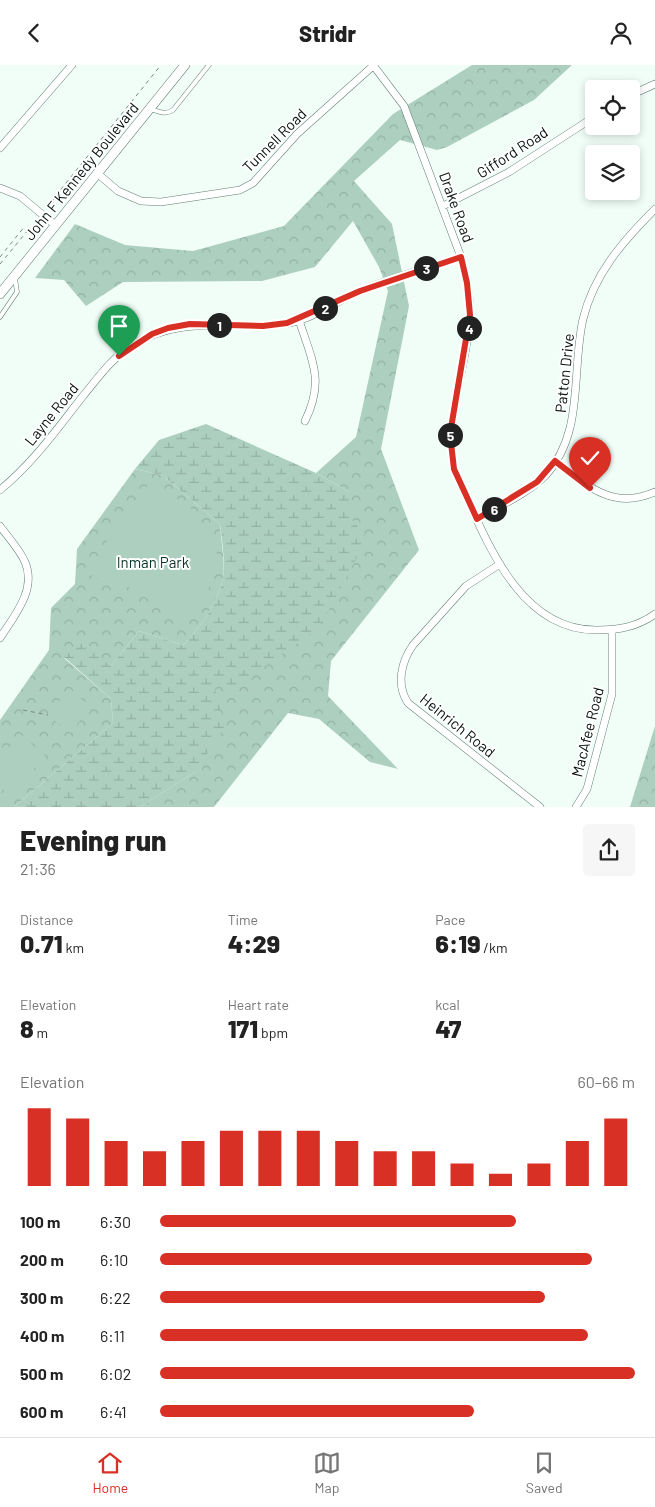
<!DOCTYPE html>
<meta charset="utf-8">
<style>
:root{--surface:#fff;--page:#f6f6f6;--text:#222;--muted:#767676;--line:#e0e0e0;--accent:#d93025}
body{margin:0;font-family:Barlow,sans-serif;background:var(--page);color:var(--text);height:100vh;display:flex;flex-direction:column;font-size:19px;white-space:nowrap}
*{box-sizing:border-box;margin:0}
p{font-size:16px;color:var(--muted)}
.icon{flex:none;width:28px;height:28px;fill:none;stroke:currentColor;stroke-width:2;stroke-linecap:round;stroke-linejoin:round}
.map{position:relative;height:742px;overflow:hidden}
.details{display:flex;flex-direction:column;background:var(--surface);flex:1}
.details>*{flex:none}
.buttons{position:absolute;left:585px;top:15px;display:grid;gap:10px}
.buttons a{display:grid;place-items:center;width:55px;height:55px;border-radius:5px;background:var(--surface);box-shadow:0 2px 8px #0003;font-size:25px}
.pin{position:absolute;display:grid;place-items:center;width:42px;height:42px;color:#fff;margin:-51px -21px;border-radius:50% 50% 50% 0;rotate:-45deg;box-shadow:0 0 5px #0007}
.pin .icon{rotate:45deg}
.km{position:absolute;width:25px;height:25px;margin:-12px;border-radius:50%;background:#222;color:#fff;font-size:14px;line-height:25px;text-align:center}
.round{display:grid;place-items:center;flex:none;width:52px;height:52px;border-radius:5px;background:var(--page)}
.head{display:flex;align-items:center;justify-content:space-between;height:85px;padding:0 20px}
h1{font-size:28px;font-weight:800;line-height:38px}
.figures{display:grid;grid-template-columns:repeat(3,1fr);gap:8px;height:85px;padding:5px 20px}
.figures div{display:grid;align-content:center}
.figures b{font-size:25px;font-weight:800}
.figures small{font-size:14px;font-weight:400}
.figures p{font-size:14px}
.chart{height:140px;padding:10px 20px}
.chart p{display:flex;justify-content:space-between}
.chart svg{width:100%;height:90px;margin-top:5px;stroke:var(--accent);stroke-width:6}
ul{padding:0 20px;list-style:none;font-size:16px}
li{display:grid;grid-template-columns:80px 60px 1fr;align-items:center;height:38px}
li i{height:12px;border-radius:6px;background:var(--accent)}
header{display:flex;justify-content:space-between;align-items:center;height:65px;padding:0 20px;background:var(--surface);font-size:22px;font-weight:800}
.dock{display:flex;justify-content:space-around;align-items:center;height:70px;border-top:1px solid var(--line);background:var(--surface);font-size:14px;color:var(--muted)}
.dock a{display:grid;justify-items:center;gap:2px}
.dock .active{color:var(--accent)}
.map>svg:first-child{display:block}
.forest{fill:url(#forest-crowns)}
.wetland{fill:url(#wetland-marsh)}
.pitch{fill:#adcfc0}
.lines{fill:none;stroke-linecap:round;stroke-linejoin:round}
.service-casing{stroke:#627e72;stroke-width:5}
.minor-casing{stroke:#627e72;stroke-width:8}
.tertiary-casing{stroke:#627e72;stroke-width:10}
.path{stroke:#7b8781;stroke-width:1;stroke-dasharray:4 4;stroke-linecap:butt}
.service{stroke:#fff;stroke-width:4}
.minor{stroke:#fff;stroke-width:7}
.tertiary{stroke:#fff;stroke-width:9}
.route-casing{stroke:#fff;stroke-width:10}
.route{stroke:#d93025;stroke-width:6}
.labels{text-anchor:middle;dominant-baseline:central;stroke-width:4;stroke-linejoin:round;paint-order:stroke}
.street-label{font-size:15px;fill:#07120d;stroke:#fff}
.park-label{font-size:15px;fill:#0b3627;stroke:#fff}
</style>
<header><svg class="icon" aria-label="back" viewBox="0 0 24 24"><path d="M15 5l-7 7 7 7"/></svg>Stridr<svg class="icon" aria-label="person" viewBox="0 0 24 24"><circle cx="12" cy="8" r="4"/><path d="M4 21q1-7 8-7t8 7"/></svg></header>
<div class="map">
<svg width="655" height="742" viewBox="0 0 655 742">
<defs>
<pattern id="forest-crowns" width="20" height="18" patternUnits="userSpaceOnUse" patternTransform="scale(1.25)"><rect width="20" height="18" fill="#adcfc0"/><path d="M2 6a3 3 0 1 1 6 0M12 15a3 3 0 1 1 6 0" fill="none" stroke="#93b1a4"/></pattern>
<pattern id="wetland-marsh" width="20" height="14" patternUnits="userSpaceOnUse" patternTransform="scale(1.25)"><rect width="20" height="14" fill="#adcfc0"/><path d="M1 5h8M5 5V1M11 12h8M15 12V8" fill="none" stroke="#93b1a4"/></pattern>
</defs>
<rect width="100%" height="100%" fill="#f1fef8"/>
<!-- forest -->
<path class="forest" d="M472 0H572L534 35 447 82 437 85 400 75 354 116 392 159 409 241 381 384 419 485 331 596 328 631 398 704 370 697 319 654 288 648 214 742H140L195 707 212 611 349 451V427L316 408 356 372 388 226 379 202 353 156 315 202 262 216 123 217 86 241 64 215 35 213 75 159 125 180 193 186 284 161 393 49Z
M135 404 162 410 220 459C221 477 227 503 221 521 214 543 199 564 183 580L139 566 111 601 64 593 111 634 113 658 14 742H0V655L49 585 51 543 75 519 77 484Z
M655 661V742H630Z"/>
<!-- wetland -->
<path class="wetland" d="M206 359 316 408 349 427V451L367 473 320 562 233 624 212 612 225 662 195 707 140 742H14L113 658 111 634 64 592 81 578 111 601 139 566 183 580C199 564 214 543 221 521 227 503 222 477 220 459L162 410 135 404 159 375Z"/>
<!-- pitch -->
<path class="pitch" d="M152 415 195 447 217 487 207 531 180 555 126 520 121 526 87 508 111 469Z
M70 624 91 642 70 668 48 650Z
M20 669 45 690 11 731 0 722V694Z"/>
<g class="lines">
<!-- service casing -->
<g class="service-casing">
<path id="service" d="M151 44C159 47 166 50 173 45L209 0
M0 252 17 227 15 213"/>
</g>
<!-- minor casing -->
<g class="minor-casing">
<path id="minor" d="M373 0 404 41 461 192C466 212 471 232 470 253 466 305 445 351 454 404 483 466 515 566 597 565 619 565 637 562 655 549
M631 30 655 19
M0 83 72 0
M97 108 118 126 141 136 161 137 240 125 253 118 297 69 373 1
M0 123 20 131 55 160
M443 141 509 107 594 52
M299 255C312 296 325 315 305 356
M555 396C586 420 613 446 655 427
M0 425C33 398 57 364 83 331 97 314 111 294 130 282 177 249 231 265 284 259 310 256 336 236 360 226 393 212 427 203 461 192
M477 454C499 441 527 429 545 411 585 368 571 307 583 254 594 209 623 176 655 144
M0 461C8 472 20 485 25 497 37 525 14 551 0 573
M500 499 466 521 413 580C401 597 396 620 408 638L540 742
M576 742 587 724 612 629V565"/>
</g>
<!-- tertiary casing -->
<g class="tertiary-casing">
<path id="tertiary" d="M0 229 185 0"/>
</g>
<!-- path -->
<path class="path" d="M53 146V135L62 123 161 0
M0 192 25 161
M0 199 29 164 41 159
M23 645 48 650"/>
<!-- service -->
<use href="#service" class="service"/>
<!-- minor -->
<use href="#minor" class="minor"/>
<!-- tertiary -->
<use href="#tertiary" class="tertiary"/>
</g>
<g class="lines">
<!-- route casing -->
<g class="route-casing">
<path id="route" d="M119 291 152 269 168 263 190 259 263 261 287 258 360 226 461 192 467 218 470 250 450 369 454 404 477 454 537 417 555 396 590 423"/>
</g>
<!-- route -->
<use href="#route" class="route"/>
</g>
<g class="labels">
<!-- street labels -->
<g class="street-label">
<text transform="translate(274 75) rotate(-45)">Tunnell Road</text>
<text transform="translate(512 87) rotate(-33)">Gifford Road</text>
<text transform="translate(81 106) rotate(-51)">John F Kennedy Boulevard</text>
<text transform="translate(457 142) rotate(70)">Drake Road</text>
<text transform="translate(564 308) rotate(-84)">Patton Drive</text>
<text transform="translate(51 349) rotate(-51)">Layne Road</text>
<text transform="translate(458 660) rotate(39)">Heinrich Road</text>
<text transform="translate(587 667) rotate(-76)">MacAfee Road</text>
</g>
<!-- park labels -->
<g class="park-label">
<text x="153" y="497">Inman Park</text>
</g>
</g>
</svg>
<div class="buttons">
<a><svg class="icon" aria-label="locate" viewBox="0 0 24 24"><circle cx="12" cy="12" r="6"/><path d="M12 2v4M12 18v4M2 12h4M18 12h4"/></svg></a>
<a><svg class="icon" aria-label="layers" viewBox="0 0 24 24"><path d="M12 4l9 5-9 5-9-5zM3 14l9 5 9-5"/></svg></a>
</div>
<div class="pin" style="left:119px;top:291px;background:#1e9e55"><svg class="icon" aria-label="arrive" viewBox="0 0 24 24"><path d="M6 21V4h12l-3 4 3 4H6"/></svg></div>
<div class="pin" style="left:590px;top:423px;background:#d93025"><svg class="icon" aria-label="check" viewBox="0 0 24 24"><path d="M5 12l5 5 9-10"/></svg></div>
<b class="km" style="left:219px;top:260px">1</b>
<b class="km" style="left:325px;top:243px">2</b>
<b class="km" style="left:426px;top:203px">3</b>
<b class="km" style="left:469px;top:263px">4</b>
<b class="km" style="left:450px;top:370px">5</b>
<b class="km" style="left:494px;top:444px">6</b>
</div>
<section class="details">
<div class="head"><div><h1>Evening run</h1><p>21:36</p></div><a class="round"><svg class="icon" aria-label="share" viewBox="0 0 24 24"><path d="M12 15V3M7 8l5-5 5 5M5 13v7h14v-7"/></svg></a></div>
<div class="figures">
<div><p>Distance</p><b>0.71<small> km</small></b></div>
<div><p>Time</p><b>4:29</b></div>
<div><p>Pace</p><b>6:19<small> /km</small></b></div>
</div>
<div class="figures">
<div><p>Elevation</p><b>8<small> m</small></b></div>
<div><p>Heart rate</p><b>171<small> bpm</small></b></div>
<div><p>kcal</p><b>47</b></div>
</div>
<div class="chart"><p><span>Elevation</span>60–66 m</p>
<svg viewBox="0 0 160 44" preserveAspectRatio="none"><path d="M5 44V6M15 44V11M25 44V22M35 44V27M45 44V22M55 44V17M65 44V17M75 44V17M85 44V22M95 44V27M105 44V27M115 44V33M125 44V38M135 44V33M145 44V22M155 44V11"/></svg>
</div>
<ul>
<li><b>100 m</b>6:30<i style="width:75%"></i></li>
<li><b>200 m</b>6:10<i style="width:91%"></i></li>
<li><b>300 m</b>6:22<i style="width:81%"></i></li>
<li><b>400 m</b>6:11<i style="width:90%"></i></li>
<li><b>500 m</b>6:02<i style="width:100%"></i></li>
<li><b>600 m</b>6:41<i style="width:66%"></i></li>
</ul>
</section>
<nav class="dock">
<a class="active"><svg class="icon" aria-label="home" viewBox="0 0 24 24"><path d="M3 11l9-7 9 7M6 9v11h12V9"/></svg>Home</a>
<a><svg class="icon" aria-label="map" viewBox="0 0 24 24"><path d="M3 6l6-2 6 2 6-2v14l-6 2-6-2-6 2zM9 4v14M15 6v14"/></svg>Map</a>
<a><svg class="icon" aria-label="saved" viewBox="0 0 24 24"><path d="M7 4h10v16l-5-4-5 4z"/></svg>Saved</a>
</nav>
